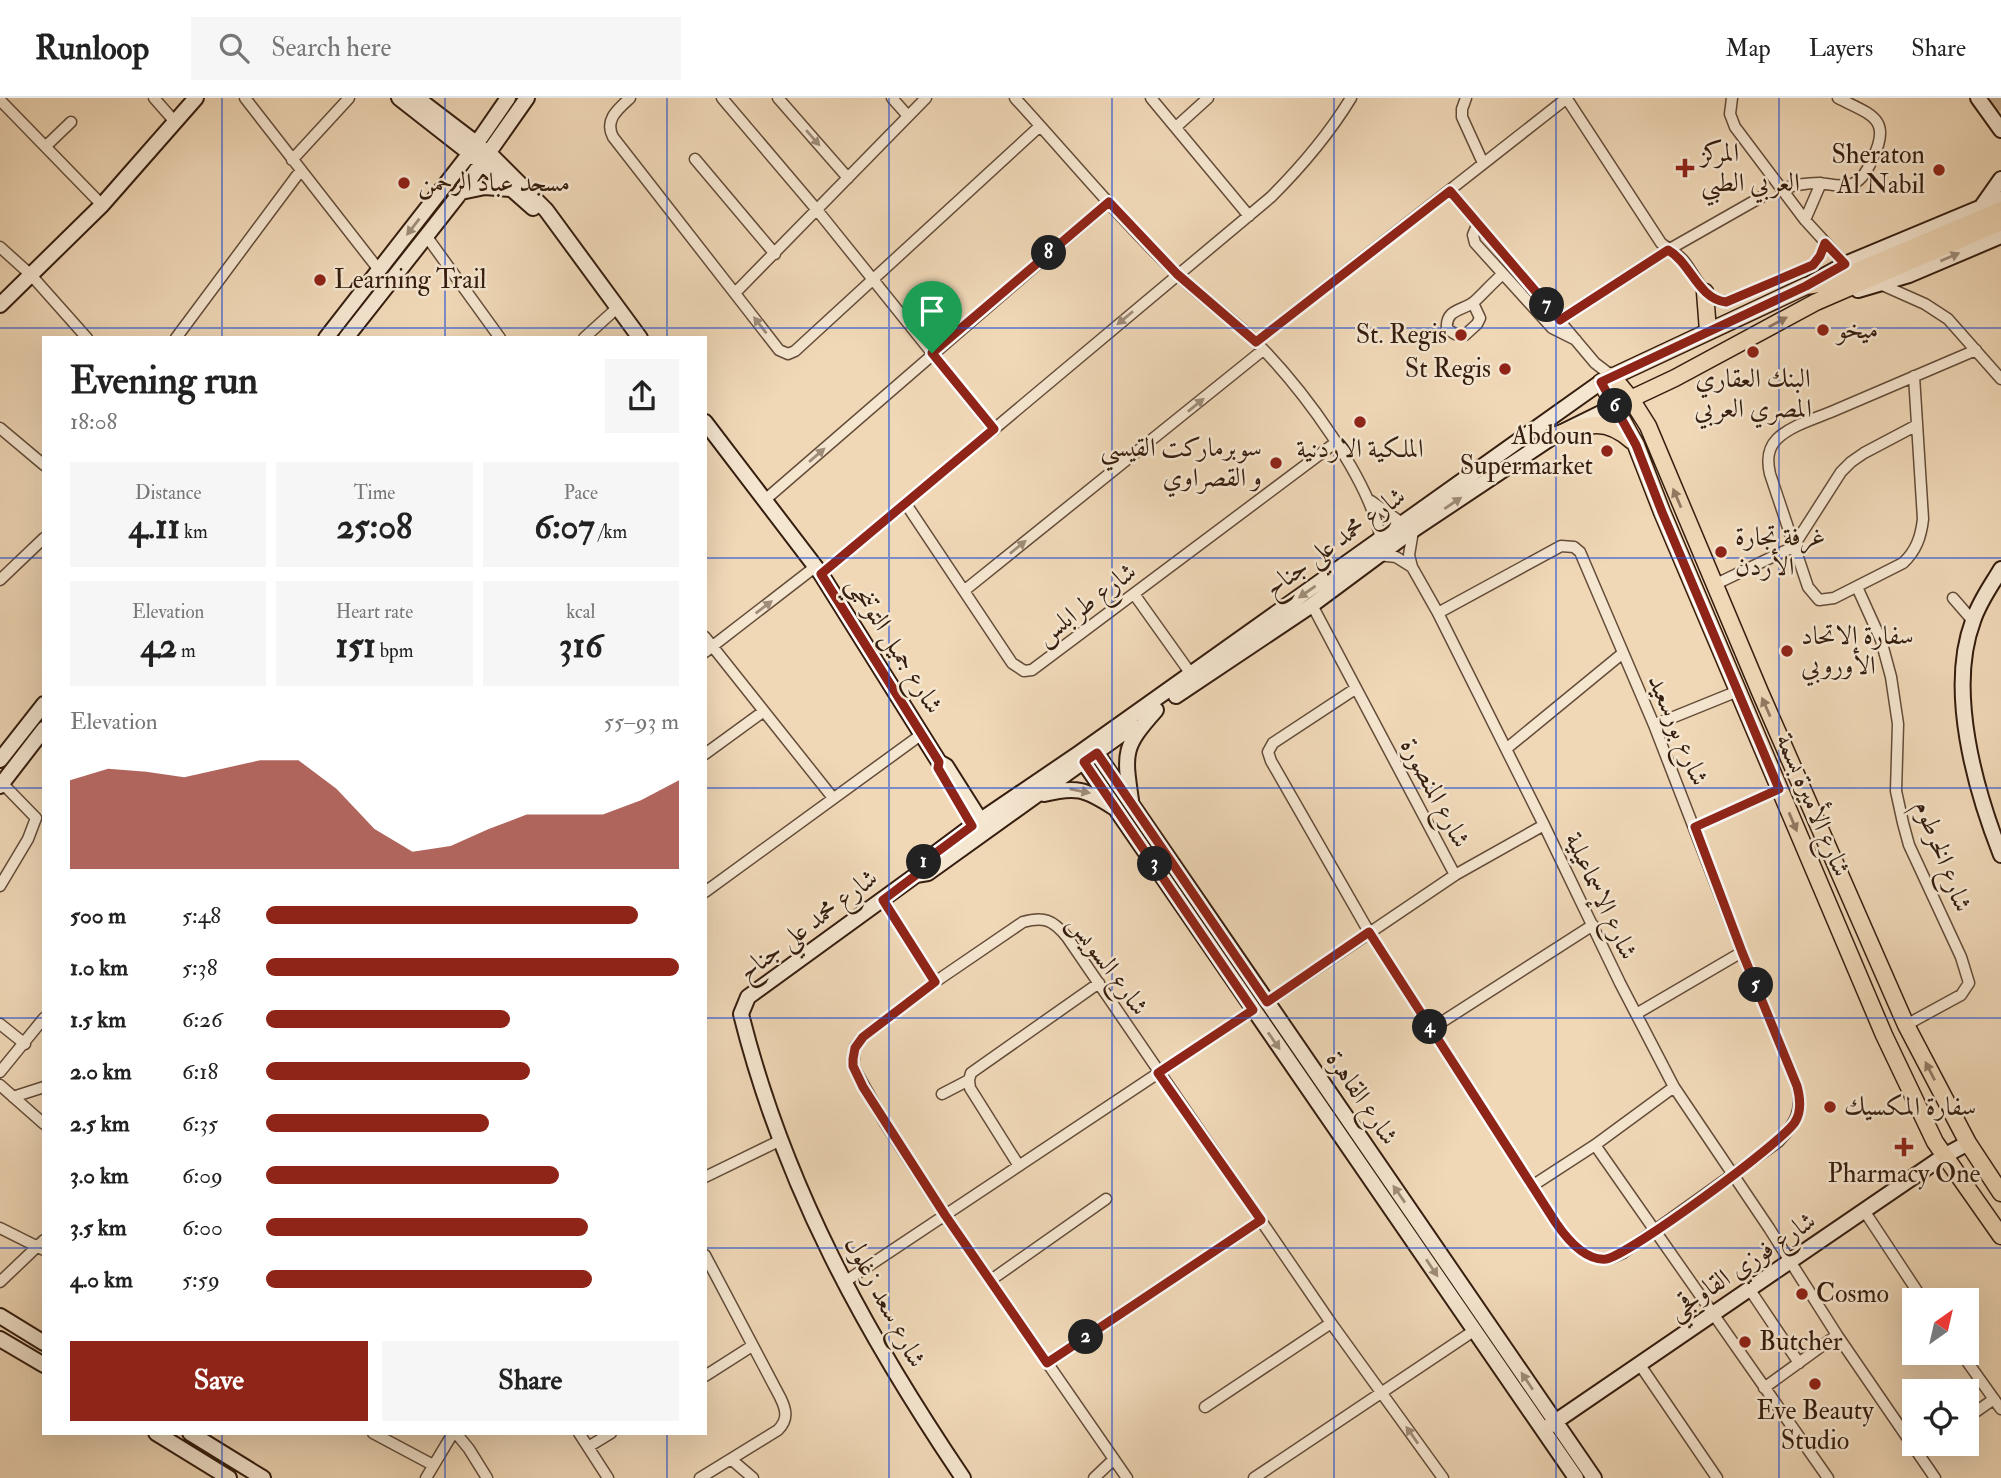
<!DOCTYPE html>
<meta charset="utf-8">
<style>
:root{--surface:#fff;--page:#f6f6f6;--text:#222;--muted:#767676;--line:#e0e0e0;--accent:#8f2418}
body{margin:0;font-family:"IM FELL Double Pica",Amiri,serif;background:var(--page);color:var(--text);height:100vh;display:flex;flex-direction:column;font-size:26px;white-space:nowrap}
*{box-sizing:border-box;margin:0}
p{font-size:23px;color:var(--muted)}
.icon{flex:none;width:38px;height:38px;fill:none;stroke:currentColor;stroke-width:2;stroke-linecap:round;stroke-linejoin:round}
.map{position:relative;flex:1;overflow:hidden}
.sheet{position:absolute;left:42px;top:238px;width:665px;height:1099px;display:flex;flex-direction:column;background:var(--surface);border-radius:0px;box-shadow:0 7px 28px #0002}
.sheet>*{flex:none}
.needle{width:46px;rotate:34deg}
.tools{position:absolute;left:1902px;top:1190px;display:grid;gap:14px}
.tools a{display:grid;place-items:center;width:77px;height:77px;border-radius:0px;background:var(--surface);box-shadow:0 7px 28px #0002;font-size:35px}
.pin{position:absolute;display:grid;place-items:center;width:60px;height:60px;color:#fff;margin:-72px -30px;border-radius:50% 50% 50% 0;rotate:-45deg;box-shadow:0 0 7px #0007}
.pin .icon{rotate:45deg}
.km{position:absolute;width:35px;height:35px;margin:-18px;border-radius:50%;background:#222;color:#fff;font-size:19px;line-height:35px;text-align:center}
.round{display:grid;place-items:center;flex:none;width:74px;height:74px;border-radius:0px;background:var(--page)}
.headline{display:flex;align-items:center;justify-content:space-between;height:119px;padding:0 28px}
h1{font-size:38px;font-weight:700;line-height:52px}
.figures{display:grid;grid-template-columns:repeat(3,1fr);gap:10px;height:119px;padding:7px 28px}
.figures div{display:grid;align-content:center;border-radius:0px;background:var(--page);text-align:center}
.figures b{font-size:35px;font-weight:700}
.figures small{font-size:19px;font-weight:400}
.figures p{font-size:19px}
.chart{height:196px;padding:14px 28px}
.chart p{display:flex;justify-content:space-between}
.chart svg{width:100%;height:126px;margin-top:7px;fill:var(--accent);opacity:.7}
.button{display:flex;gap:14px;margin-top:auto;padding:14px 28px}
.button a{flex:1;height:80px;border-radius:0px;background:var(--accent);color:#fff;font-size:28px;font-weight:700;line-height:80px;text-align:center}
.button a+a{background:var(--page);color:var(--text)}
ul{padding:0 28px;list-style:none;font-size:23px}
li{display:grid;grid-template-columns:112px 84px 1fr;align-items:center;height:52px}
li i{height:18px;border-radius:9px;background:var(--accent)}
header{display:flex;align-items:center;gap:42px;box-sizing:border-box;height:98px;padding:0 35px;background:var(--surface);border-bottom:2px solid var(--line)}
header strong{font-size:33px}
nav{display:flex;gap:38px;margin-inline-start:auto;font-size:24px}
.search{width:490px;height:63px;background:var(--page);display:flex;align-items:center;gap:18px;box-sizing:border-box;padding:0 24px;border-radius:0px;color:var(--muted);font-size:26px}
.map>svg:first-child{display:block}
.lines{fill:none;stroke-linecap:round;stroke-linejoin:round}
.primary-tunnel{stroke:#cbb395;stroke-width:16;stroke-dasharray:16 8;stroke-linecap:butt}
.street-casing{stroke:#644c39;stroke-width:13}
.secondary-casing{stroke:#351d0f;stroke-width:18}
.primary-casing{stroke:#351d0f;stroke-width:19}
.street{stroke:#f5e6d0;stroke-width:10}
.secondary{stroke:#f5e6d0;stroke-width:14}
.primary{stroke:#f0d8b7;stroke-width:16}
.oneway{fill:#9f8c79}
.oneway2{fill:#927a63}
.route-casing{stroke:#fff;stroke-width:14}
.route{stroke:#8f2418;stroke-width:9}
.grid{fill:none;stroke:#1d4ed8;stroke-width:2;stroke-opacity:0.55}
.poi-dot{fill:#8f2418;stroke:#f5e6d0;stroke-width:2.5}
.labels{text-anchor:middle;dominant-baseline:central;stroke-width:5;stroke-linejoin:round;paint-order:stroke}
.poi-label{font-size:26px;fill:#351d0f;stroke:#f5e6d0;text-anchor:start}
.street-label{font-size:26px;fill:#351d0f;stroke:#f5e6d0}
</style>
<header>
<strong>Runloop</strong>
<div class="search"><svg class="icon" aria-label="search" viewBox="0 0 24 24"><circle cx="10" cy="10" r="6"/><path d="M15 15l6 6"/></svg>Search here</div>
<nav><a>Map</a><a>Layers</a><a>Share</a></nav>
</header>
<div class="map">
<svg width="2001" height="1380" viewBox="0 0 2001 1380">
<rect width="100%" height="100%" fill="#f0d8b7"/>
<filter id="stains"><feTurbulence type="fractalNoise" baseFrequency=".00286" numOctaves="4"/><feColorMatrix values="0 0 0 0 .2 0 0 0 0 .09 0 0 0 0 .02 0 0 0 .5 -.17"/></filter>
<radialGradient id="worn" r=".72"><stop offset=".6" stop-color="#630" stop-opacity="0"/><stop offset="1" stop-color="#630" stop-opacity=".3"/></radialGradient>
<g class="lines">
<!-- primary-tunnel -->
<path class="primary-tunnel" d="M1991 0 2001 12"/>
<!-- street casing -->
<g class="street-casing">
<path id="street" d="M154 0 176 25
M245 0 379 172
M630 0C618 11 604 22 613 39L779 252 788 256 795 253 1040 28
M722 0 817 112 994 332
M778 0 848 80
M892 0 908 18
M1015 0C1069 59 1120 121 1177 176 1203 201 1233 221 1258 246 1302 291 1369 379 1381 442
M1151 0 1249 118
M1466 0 1462 11V19L1483 65
M1732 0 1730 16 1735 29 1805 122 1845 166
M1567 1 1661 145C1668 151 1677 155 1683 162 1696 177 1706 210 1731 202L1813 167 1820 158 1825 145
M0 2 102 107
M1176 29 1208 0
M46 48 71 24
M695 61 775 156
M292 62 349 0
M1781 91C1794 87 1806 85 1819 85 1830 86 1842 90 1852 86 1862 83 1868 71 1872 62 1893 20 1871 17 1838 0
M1450 93 1595 265 1612 278
M1805 122 1821 85
M1477 127 1473 137 1475 145 1552 230 1576 242
M427 139 500 240
M0 149 31 177 87 240
M1880 186 1925 206 1948 221 2001 281
M735 195 926 0
M1473 205 1480 220 1477 226 1465 237 1455 236 1447 231C1445 210 1464 213 1475 203 1485 194 1493 184 1503 176
M1560 222 1668 152 1763 98
M176 240 301 72
M584 240 617 210
M1256 244 1567 0
M1914 278 1923 421C1921 439 1916 453 1903 465L1834 500 1819 502 1808 489 1770 376C1767 363 1767 351 1777 341 1790 328 1814 321 1831 314 1879 293 1928 273 1976 252
M0 330 44 367
M766 401 1109 104
M1371 403 1402 425
M906 406 1012 565 1024 573 1032 572 1335 345
M1413 433 1409 457 1412 469 1438 515 1544 727 1620 885 1674 989 1595 1047 1532 1088
M1378 457 1396 459 1412 469
M821 476 1271 99C1301 69 1329 36 1351 0
M0 482 44 440
M1716 486 1793 449 1841 374 1851 364 1864 355 1917 327
M1857 489 1881 542 1891 579 1898 626 1896 693 1903 725 1909 747 1961 859 1969 885 1961 897 1906 927
M965 492 1263 252
M1134 496 1191 576
M1953 500 1973 523
M705 539 833 700
M705 554 815 469
M1355 591 1273 645 1268 654 1271 663 1369 834 1556 1125C1567 1141 1585 1163 1607 1161 1612 1160 1618 1157 1623 1155L1778 1044C1795 1026 1803 1013 1797 988L1742 854 1654 627 1580 454 1574 449 1561 448 1438 515
M1654 627 1738 593
M1506 651 1623 555
M705 656 764 613
M1695 729 1779 691
M1455 777 1544 727
M0 788 28 741 36 720 2 685
M705 794 922 636
M883 802 935 884
M1267 904 1455 777 1312 507
M1636 916 1742 854
M0 926 25 946
M1431 931 1593 827
M0 974 44 920
M0 987 44 1026
M1674 989 1769 1130 1837 1237 1935 1380
M942 996 969 982
M13 999 44 989
M1595 1047 1828 1380
M1019 1068 970 990 969 982 971 975 1099 885
M705 1079 779 1043
M1865 1114 1923 1202
M0 1130 44 1152
M991 1182 1106 1101
M0 1184 44 1142
M843 1185 1253 912
M1750 1192 1799 1265
M1961 1255 2001 1311
M1047 1265 1261 1122
M1640 1267 1717 1380
M705 1278 752 1248
M1764 1290 1837 1237
M1205 1309 1331 1225
M1967 1320 1994 1301
M373 1335 433 1367
M456 1335 469 1351 487 1380
M579 1335 608 1380
M588 1349 611 1335
M1919 1355 1931 1346
M732 1362 753 1380
M426 1380 453 1335
M700 1380 778 1332C789 1321 786 1311 780 1299L705 1157
M1094 1380 1114 1361
M1127 1380 945 1117 885 1025 853 968 855 949 863 939 935 884 1023 824C1044 818 1053 822 1067 839L1331 1225 1443 1380
M1254 1380 1475 1232"/>
</g>
<!-- secondary casing -->
<g class="secondary-casing">
<path id="secondary" d="M399 0 482 65 533 110
M417 0 489 55 546 112 640 240
M1978 0 2001 32
M461 94 485 89 510 91
M1982 108 2001 81
M1811 185 1845 166 2001 101
M1858 192 1909 177 2001 138
M0 207 102 107 196 0
M326 240 470 55 508 0
M346 240 461 94 527 0
M705 324 821 476 939 664 946 668 984 728
M2001 471C1991 488 1979 504 1973 523 1947 592 1975 691 2001 757
M1176 598 1312 507 1413 432 1554 338 1615 308
M1091 647 1594 1380
M1078 656 1576 1380
M0 662 44 606
M0 688 44 631
M1044 696C1076 688 1085 691 1113 709
M1131 702C1124 654 1123 649 1156 612
M916 777 928 775 1133 628
M0 1218 44 1245
M0 1241 44 1267
M1549 1328 1944 1058 1968 1045
M156 1335 229 1380
M190 1335 263 1380
M963 1380C865 1235 784 1088 741 916L748 899 916 777 921 766 972 728 1078 656 1601 284"/>
</g>
<!-- primary casing -->
<g class="primary-casing">
<path id="primary" d="M2001 112 1831 184 1806 188 1601 284 1636 347 1662 414 1884 937 1935 1044 2001 1138
M1705 194 1708 233
M1612 278 1631 301 1648 328 1760 594 1906 927 1968 1045 2001 1095
M1624 304 1675 280 1816 204 2001 124
M1554 338C1585 327 1605 318 1632 343"/>
</g>
<!-- street -->
<use href="#street" class="street"/>
<!-- secondary -->
<use href="#secondary" class="secondary"/>
<!-- primary -->
<use href="#primary" class="primary"/>
</g>
<!-- one-way arrows -->
<defs><path id="oneway-solid" d="M-6-.8H1V-3.2L6.5 0L1 3.2V.8H-6Z" transform="scale(1.75)"/></defs>
<g class="oneway">
<use href="#oneway-solid" transform="translate(813 40) rotate(49)"/>
<use href="#oneway-solid" transform="translate(413 129) rotate(128)"/>
<use href="#oneway-solid" transform="translate(1950 159) rotate(-23)"/>
<use href="#oneway-solid" transform="translate(1125 220) rotate(140)"/>
<use href="#oneway-solid" transform="translate(760 227) rotate(-128)"/>
<use href="#oneway-solid" transform="translate(1196 307) rotate(-39)"/>
<use href="#oneway-solid" transform="translate(817 357) rotate(-41)"/>
<use href="#oneway-solid" transform="translate(1453 405) rotate(-34)"/>
<use href="#oneway-solid" transform="translate(1018 449) rotate(-39)"/>
<use href="#oneway-solid" transform="translate(1307 494) rotate(145)"/>
<use href="#oneway-solid" transform="translate(764 509) rotate(-37)"/>
<use href="#oneway-solid" transform="translate(1080 693) rotate(11)"/>
<use href="#oneway-solid" transform="translate(1274 943) rotate(55)"/>
<use href="#oneway-solid" transform="translate(1399 1096) rotate(-125)"/>
<use href="#oneway-solid" transform="translate(1432 1170) rotate(56)"/>
<use href="#oneway-solid" transform="translate(1527 1283) rotate(-124)"/>
<use href="#oneway-solid" transform="translate(1412 1337) rotate(-125)"/>
</g>
<g class="oneway2">
<use href="#oneway-solid" transform="translate(1778 224) rotate(-28)"/>
<use href="#oneway-solid" transform="translate(1677 400) rotate(-113)"/>
<use href="#oneway-solid" transform="translate(1766 609) rotate(-114)"/>
<use href="#oneway-solid" transform="translate(1793 724) rotate(67)"/>
<use href="#oneway-solid" transform="translate(1930 973) rotate(-117)"/>
</g>
<g class="lines">
<!-- route casing -->
<g class="route-casing">
<path id="route" d="M1450 93 1560 222 1668 152C1691 165 1698 201 1726 204L1813 167 1820 158 1825 145 1845 166 1806 188 1601 284 1636 347 1662 414 1779 691 1695 729 1742 854 1797 988C1800 999 1802 1013 1795 1024 1783 1044 1628 1158 1606 1161 1585 1163 1567 1141 1556 1125L1369 834 1267 904 1097 655 1084 664 1253 912 1158 975 1261 1122 1047 1265 945 1117 863 989 853 968V961L855 950 863 939 935 884 883 802 916 777 921 766 972 728 938 670 939 664 821 476 994 331 932 255 1109 104 1177 176 1256 244Z"/>
</g>
<!-- route -->
<use href="#route" class="route"/>
</g>
<!-- grid -->
<path class="grid" d="M222 0V240M445 0V240M667 0V240M889 0V1380M1112 0V1380M1334 0V1380M1556 0V1380M1779 0V1380M0 230H2001M0 460H44M705 460H2001M0 690H44M705 690H2001M0 920H44M705 920H2001M0 1150H44M705 1150H2001M222 1335V1380M445 1335V1380M667 1335V1380"/>
<!-- markers -->
<g class="poi-dot">
<path d="M1681.5 59.5h7v7h7v7h-7v7h-7v-7h-7v-7h7z"/>
<circle cx="1939" cy="72" r="7"/>
<circle cx="404" cy="85" r="7"/>
<circle cx="320" cy="182" r="7"/>
<circle cx="1823" cy="232" r="7"/>
<circle cx="1461" cy="237" r="7"/>
<circle cx="1753" cy="254" r="7"/>
<circle cx="1505" cy="271" r="7"/>
<circle cx="1360" cy="324" r="7"/>
<circle cx="1607" cy="353" r="7"/>
<circle cx="1276" cy="365" r="7"/>
<circle cx="1721" cy="454" r="7"/>
<circle cx="1787" cy="553" r="7"/>
<circle cx="1830" cy="1009" r="7"/>
<path d="M1900.5 1038.5h7v7h7v7h-7v7h-7v-7h-7v-7h7z"/>
<circle cx="1802" cy="1196" r="7"/>
<circle cx="1745" cy="1244" r="7"/>
<circle cx="1815" cy="1286" r="7"/>
</g>
<g class="labels">
<!-- poi labels -->
<g class="poi-label">
<text x="1701" y="55">المركز<tspan x="1701" dy="30">العربي الطبي</tspan></text>
<text x="1925" y="57" text-anchor="end">Sheraton<tspan x="1925" dy="30">Al Nabil</tspan></text>
<text x="418" y="85">مسجد عباد الرحمن</text>
<text x="334" y="182">Learning Trail</text>
<text x="1837" y="232">ميخو</text>
<text x="1447" y="237" text-anchor="end">St. Regis</text>
<text x="1491" y="271" text-anchor="end">St Regis</text>
<text x="1753" y="281" text-anchor="middle">البنك العقاري<tspan x="1753" dy="30">المصري العربي</tspan></text>
<text x="1593" y="338" text-anchor="end">Abdoun<tspan x="1593" dy="30">Supermarket</tspan></text>
<text x="1262" y="350" text-anchor="end">سوبرماركت القيسي<tspan x="1262" dy="30">و القصراوي</tspan></text>
<text x="1360" y="351" text-anchor="middle">الملكية الاردنية</text>
<text x="1735" y="439">غرفة تجارة<tspan x="1735" dy="30">الأردن</tspan></text>
<text x="1801" y="538">سفارة الاتحاد<tspan x="1801" dy="30">الأوروبي</tspan></text>
<text x="1844" y="1009">سفارة المكسيك</text>
<text x="1904" y="1076" text-anchor="middle">Pharmacy One</text>
<text x="1816" y="1196">Cosmo</text>
<text x="1759" y="1244">Butcher</text>
<text x="1815" y="1313" text-anchor="middle">Eve Beauty<tspan x="1815" dy="30">Studio</tspan></text>
</g>
<!-- street labels -->
<g class="street-label">
<text transform="translate(1335 444) rotate(-36)">شارع محمد علي جناح</text>
<text transform="translate(1086 506) rotate(-37)">شارع طرابلس</text>
<text transform="translate(895 547) rotate(58)">شارع جميل التوتنجي</text>
<text transform="translate(1678 632) rotate(67)">شارع بورسعيد</text>
<text transform="translate(1435 695) rotate(62)">شارع المنصورة</text>
<text transform="translate(1813 707) rotate(67)">شارع الأميرة بسمة</text>
<text transform="translate(1943 758) rotate(69)">شارع الخرطوم</text>
<text transform="translate(1601 798) rotate(65)">شارع الإسماعيلية</text>
<text transform="translate(808 827) rotate(-37)">شارع محمد علي جناح</text>
<text transform="translate(1108 867) rotate(54)">شارع السويس</text>
<text transform="translate(1362 1000) rotate(56)">شارع القاهرة</text>
<text transform="translate(1742 1168) rotate(-34)">شارع فوزي القاوقجي</text>
<text transform="translate(885 1204) rotate(62)">شارع سعد زغلول</text>
</g>
</g>
<rect width="100%" height="100%" filter="url(#stains)"/>
<rect width="100%" height="100%" fill="url(#worn)"/>
</svg>
<div class="tools">
<a><svg class="needle" viewBox="-14 -14 28 28"><path d="M0-13l5 13h-10z" fill="#e53935"/><path d="M0 13l5-13h-10z" fill="#767676"/></svg></a>
<a><svg class="icon" aria-label="locate" viewBox="0 0 24 24"><circle cx="12" cy="12" r="6"/><path d="M12 2v4M12 18v4M2 12h4M18 12h4"/></svg></a>
</div>
<div class="pin" style="left:932px;top:255px;background:#1e9e55"><svg class="icon" aria-label="arrive" viewBox="0 0 24 24"><path d="M6 21V4h12l-3 4 3 4H6"/></svg></div>
<b class="km" style="left:924px;top:764px">1</b>
<b class="km" style="left:1086px;top:1239px">2</b>
<b class="km" style="left:1155px;top:766px">3</b>
<b class="km" style="left:1430px;top:929px">4</b>
<b class="km" style="left:1756px;top:887px">5</b>
<b class="km" style="left:1615px;top:308px">6</b>
<b class="km" style="left:1547px;top:207px">7</b>
<b class="km" style="left:1049px;top:155px">8</b>
<section class="sheet">
<div class="headline"><div><h1>Evening run</h1><p>18:08</p></div><a class="round"><svg class="icon" aria-label="share" viewBox="0 0 24 24"><path d="M12 15V3M7 8l5-5 5 5M5 13v7h14v-7"/></svg></a></div>
<div class="figures">
<div><p>Distance</p><b>4.11<small> km</small></b></div>
<div><p>Time</p><b>25:08</b></div>
<div><p>Pace</p><b>6:07<small> /km</small></b></div>
</div>
<div class="figures">
<div><p>Elevation</p><b>42<small> m</small></b></div>
<div><p>Heart rate</p><b>151<small> bpm</small></b></div>
<div><p>kcal</p><b>316</b></div>
</div>
<div class="chart"><p><span>Elevation</span>55–93 m</p>
<svg viewBox="0 0 160 44" preserveAspectRatio="none"><path d="M0 44V13L10 9L20 10L30 12L40 9L50 6L60 6L70 16L80 30L90 38L100 36L110 30L120 25L130 25L140 25L150 20L160 13V44z"/></svg>
</div>
<ul>
<li><b>500 m</b>5:48<i style="width:90%"></i></li>
<li><b>1.0 km</b>5:38<i style="width:100%"></i></li>
<li><b>1.5 km</b>6:26<i style="width:59%"></i></li>
<li><b>2.0 km</b>6:18<i style="width:64%"></i></li>
<li><b>2.5 km</b>6:35<i style="width:54%"></i></li>
<li><b>3.0 km</b>6:09<i style="width:71%"></i></li>
<li><b>3.5 km</b>6:00<i style="width:78%"></i></li>
<li><b>4.0 km</b>5:59<i style="width:79%"></i></li>
</ul>
<div class="button"><a>Save</a><a>Share</a></div>
</section>
</div>
